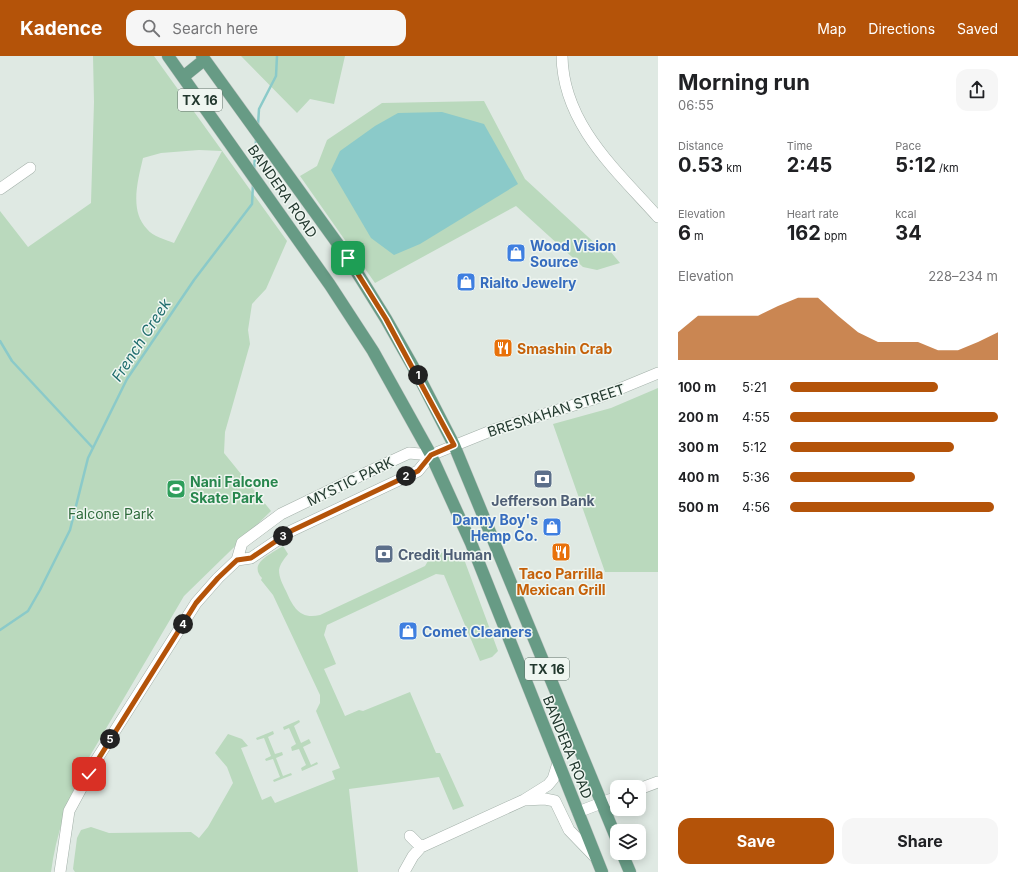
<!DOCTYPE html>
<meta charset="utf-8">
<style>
:root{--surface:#fff;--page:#f6f6f6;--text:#202124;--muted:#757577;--accent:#b45309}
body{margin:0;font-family:Inter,sans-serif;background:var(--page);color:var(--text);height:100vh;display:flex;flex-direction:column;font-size:15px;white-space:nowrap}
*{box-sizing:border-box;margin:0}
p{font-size:13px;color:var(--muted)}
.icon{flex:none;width:22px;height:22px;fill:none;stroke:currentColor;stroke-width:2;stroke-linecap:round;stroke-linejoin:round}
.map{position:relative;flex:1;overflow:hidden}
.sheet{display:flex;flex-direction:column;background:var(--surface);width:360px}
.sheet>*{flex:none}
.tools{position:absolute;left:610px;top:724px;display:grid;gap:8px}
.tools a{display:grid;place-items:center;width:36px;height:36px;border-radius:8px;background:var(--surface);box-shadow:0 2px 10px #0003;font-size:20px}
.pin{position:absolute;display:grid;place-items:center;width:34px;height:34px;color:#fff;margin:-17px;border-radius:8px;box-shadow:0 2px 6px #0006}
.km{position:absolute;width:20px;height:20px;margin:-10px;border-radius:50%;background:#222;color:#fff;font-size:11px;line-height:20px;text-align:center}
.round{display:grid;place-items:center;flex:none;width:42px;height:42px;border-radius:12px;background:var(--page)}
.head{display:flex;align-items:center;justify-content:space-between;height:68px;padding:0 20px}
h1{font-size:22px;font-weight:700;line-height:30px}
.figures{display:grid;grid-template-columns:repeat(3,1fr);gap:6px;height:68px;padding:4px 20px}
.figures div{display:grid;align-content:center}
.figures b{font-size:20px;font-weight:700}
.figures small{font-size:11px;font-weight:400}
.figures p{font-size:11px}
.chart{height:112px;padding:8px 20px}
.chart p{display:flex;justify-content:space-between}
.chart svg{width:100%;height:72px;margin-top:4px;fill:var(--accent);opacity:.7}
.primary-button{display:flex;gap:8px;margin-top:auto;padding:8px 20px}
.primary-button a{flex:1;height:46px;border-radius:12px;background:var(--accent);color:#fff;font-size:16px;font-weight:700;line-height:46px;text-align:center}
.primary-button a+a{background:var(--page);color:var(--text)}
ul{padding:0 20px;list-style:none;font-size:13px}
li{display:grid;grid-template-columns:64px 48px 1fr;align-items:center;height:30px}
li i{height:10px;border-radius:5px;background:var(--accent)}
header{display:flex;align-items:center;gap:24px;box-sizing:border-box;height:56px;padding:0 20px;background:var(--accent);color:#fff}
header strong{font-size:19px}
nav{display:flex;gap:22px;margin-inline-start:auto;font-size:14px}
.search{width:280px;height:36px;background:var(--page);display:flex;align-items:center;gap:10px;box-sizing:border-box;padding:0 14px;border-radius:12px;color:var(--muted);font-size:15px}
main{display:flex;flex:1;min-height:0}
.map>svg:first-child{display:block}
.green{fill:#bad9bd;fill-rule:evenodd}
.water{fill:#8bcac9}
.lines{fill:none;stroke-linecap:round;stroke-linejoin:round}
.stream{stroke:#8bcac9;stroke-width:2.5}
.minor-casing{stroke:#a3b0a9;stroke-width:12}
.major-casing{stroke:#bdc3c0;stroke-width:13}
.minor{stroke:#fff;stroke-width:11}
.major{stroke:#679b85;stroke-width:12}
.route-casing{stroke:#fff;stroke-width:8}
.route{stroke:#b45309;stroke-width:5}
.labels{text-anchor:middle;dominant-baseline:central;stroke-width:3;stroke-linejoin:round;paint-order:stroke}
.shield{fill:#eff6f1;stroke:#607168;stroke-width:1}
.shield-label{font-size:13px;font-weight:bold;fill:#22382e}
.street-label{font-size:14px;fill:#22382e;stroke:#eff6f1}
.shop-label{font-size:14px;font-weight:bold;fill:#366cbe;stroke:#eff6f1;text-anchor:start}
.food-label{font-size:14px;font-weight:bold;fill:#c56008;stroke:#eff6f1;text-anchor:start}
.leisure-label{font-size:14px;font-weight:bold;fill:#27864d;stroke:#eff6f1;text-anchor:start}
.service-label{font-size:14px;font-weight:bold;fill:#4e5e75;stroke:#eff6f1}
.park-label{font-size:14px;fill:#2f6b3c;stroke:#eff6f1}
.water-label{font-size:15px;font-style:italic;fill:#216e6e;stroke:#eff6f1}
</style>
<header>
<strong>Kadence</strong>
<div class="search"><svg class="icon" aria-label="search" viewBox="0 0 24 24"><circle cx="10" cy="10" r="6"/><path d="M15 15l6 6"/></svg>Search here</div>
<nav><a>Map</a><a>Directions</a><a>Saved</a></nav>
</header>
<main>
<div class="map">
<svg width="658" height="816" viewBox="0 0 658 816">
<rect width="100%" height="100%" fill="#dfe9e3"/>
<!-- green -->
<path class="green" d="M93 0H154L287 185 266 233 252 248 248 274 250 288 225 376 224 397 271 455 184 540 84 710C68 744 56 779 51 816H0V155L28 191 91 147 94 46ZM199 94 222 95 174 187C166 184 152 180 147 173 129 155 138 124 143 102L161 97Z
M241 0H345L334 48 310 43 297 57Z
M484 45 525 123 599 191 610 195 620 207 597 214 583 211 516 150 375 227 300 120 317 110 327 84 382 47Z
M658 332V516H605L553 368 611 352Z
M283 490 288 498C284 503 280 508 279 514 279 522 283 529 286 535 293 551 300 564 320 559L425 510 428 505 443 496 452 498 461 495 498 595 492 601 480 605 444 519 436 518 327 569 324 579 336 608 324 613 345 660 359 654 363 655 410 636 436 697H440L464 750 453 754 439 721 349 733 358 816H75L73 813 77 782 81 774 91 771 109 777 191 776 199 782 208 771 233 727 227 711 215 697 228 678 242 683 248 690 241 692 262 744 271 740 275 747 335 723 332 715 340 712 316 655 320 647V639L273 539 261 524 262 522C248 507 271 498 283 490Z
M299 664 300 666 294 670 301 687 309 683 311 687 303 691 311 709 317 706 318 708 302 715 301 712 306 709 299 693 292 695 291 691 296 688 289 672 284 674 283 671Z
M273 675 274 678 268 681 275 698 282 696 283 699 276 702 283 720 291 717 292 719 274 726 273 724 280 721 273 703 266 705 265 703 271 700 264 682 257 684 256 682Z"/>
<!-- water -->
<path class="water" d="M442 56 484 68 518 128 420 188 394 199 371 182 331 114 340 95 375 70 398 57Z"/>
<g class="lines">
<!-- stream -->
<path class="stream" d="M258 69 259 53 276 20 277 0
M254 115 256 84
M0 285 12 305 93 392
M0 574 28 555 40 534 70 474 88 402 127 323 194 224 252 148 253 128"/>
<!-- minor casing -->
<g class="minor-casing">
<path id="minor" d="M562 0C563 68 616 114 658 161
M0 133 30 112
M431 399 493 374 600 341 658 317
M639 733 658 726
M524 744 545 743 555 745 569 774 596 802
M578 756 617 741
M410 780 421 791
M60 816 69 755 97 703 196 547 218 522 237 504 242 487 281 458 368 416 409 397 431 399 418 415 291 475 251 502 237 504
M404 816 413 800 421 791 524 744 548 729 553 723 558 707"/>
</g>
<!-- major casing -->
<g class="major-casing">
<path id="major" d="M168 0 330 229 373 295 431 399 471 487 602 816
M202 0 348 202 386 263 420 323 454 389 617 784
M183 21 204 4
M622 797 630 816"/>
</g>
<!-- minor -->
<use href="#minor" class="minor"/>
<!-- major -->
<use href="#major" class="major"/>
</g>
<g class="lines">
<!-- route casing -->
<g class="route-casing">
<path id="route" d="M89 718 196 547 218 522 237 504 251 502 291 475 418 415 431 399 454 389 386 263 348 202"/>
</g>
<!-- route -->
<use href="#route" class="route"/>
</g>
<!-- icons -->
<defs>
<g id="shop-square" transform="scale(1)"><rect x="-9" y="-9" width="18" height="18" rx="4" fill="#3f7fe0" stroke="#eff6f1"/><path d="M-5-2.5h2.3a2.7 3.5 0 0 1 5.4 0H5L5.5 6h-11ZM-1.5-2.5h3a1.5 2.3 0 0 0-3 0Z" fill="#fff"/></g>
<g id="restaurant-square" transform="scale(1)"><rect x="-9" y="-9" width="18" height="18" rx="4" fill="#e8710a" stroke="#eff6f1"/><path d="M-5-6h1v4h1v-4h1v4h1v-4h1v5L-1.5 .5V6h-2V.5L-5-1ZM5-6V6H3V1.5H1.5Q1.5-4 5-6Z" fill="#fff"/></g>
<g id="bank-square" transform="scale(1)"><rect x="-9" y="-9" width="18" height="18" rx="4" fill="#5c6f8a" stroke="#eff6f1"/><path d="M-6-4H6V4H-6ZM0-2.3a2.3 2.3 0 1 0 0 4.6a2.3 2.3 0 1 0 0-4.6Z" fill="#fff"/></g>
<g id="stadium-square" transform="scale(1)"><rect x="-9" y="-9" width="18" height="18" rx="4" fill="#2e9e5b" stroke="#eff6f1"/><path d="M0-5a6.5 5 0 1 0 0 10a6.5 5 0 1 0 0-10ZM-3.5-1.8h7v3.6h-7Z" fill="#fff"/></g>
</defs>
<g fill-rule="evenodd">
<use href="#shop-square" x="516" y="197"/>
<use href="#shop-square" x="466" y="226"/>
<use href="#restaurant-square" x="503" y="292"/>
<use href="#bank-square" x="543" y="423"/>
<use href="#stadium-square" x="176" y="433"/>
<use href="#shop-square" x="552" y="471"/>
<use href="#restaurant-square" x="561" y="496"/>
<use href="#bank-square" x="384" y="498"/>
<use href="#shop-square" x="408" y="575"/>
</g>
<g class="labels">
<!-- shield labels -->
<g class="shield">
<rect x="178" y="33" width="44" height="22" rx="3"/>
<rect x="525" y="602" width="44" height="22" rx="3"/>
</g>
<g class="shield-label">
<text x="200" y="44">TX 16</text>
<text x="547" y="613">TX 16</text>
</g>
<!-- street labels -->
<g class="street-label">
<text transform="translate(283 135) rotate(55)">BANDERA ROAD</text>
<text transform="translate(556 354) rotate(-18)">BRESNAHAN STREET</text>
<text transform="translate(350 425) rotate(-26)">MYSTIC PARK</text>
<text transform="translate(568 691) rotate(68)">BANDERA ROAD</text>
</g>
<!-- shop labels -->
<g class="shop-label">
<text x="530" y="189">Wood Vision<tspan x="530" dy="16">Source</tspan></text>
<text x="480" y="226">Rialto Jewelry</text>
<text x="538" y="463" text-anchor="end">Danny Boy's<tspan x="538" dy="16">Hemp Co.</tspan></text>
<text x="422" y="575">Comet Cleaners</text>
</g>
<!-- food labels -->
<g class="food-label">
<text x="517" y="292">Smashin Crab</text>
<text x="561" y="517" text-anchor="middle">Taco Parrilla<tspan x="561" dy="16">Mexican Grill</tspan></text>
</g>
<!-- leisure labels -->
<g class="leisure-label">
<text x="190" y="425">Nani Falcone<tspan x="190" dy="16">Skate Park</tspan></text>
</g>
<!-- service labels -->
<g class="service-label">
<text x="543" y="444">Jefferson Bank</text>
<text x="398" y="498" text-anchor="start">Credit Human</text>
</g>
<!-- park labels -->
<g class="park-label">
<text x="111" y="457">Falcone Park</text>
</g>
<!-- water labels -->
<g class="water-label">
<text transform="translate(141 284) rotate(-57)">French Creek</text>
</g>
</g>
</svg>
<div class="tools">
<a><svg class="icon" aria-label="locate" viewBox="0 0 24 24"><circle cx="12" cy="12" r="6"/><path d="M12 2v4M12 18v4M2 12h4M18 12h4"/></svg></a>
<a><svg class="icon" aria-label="layers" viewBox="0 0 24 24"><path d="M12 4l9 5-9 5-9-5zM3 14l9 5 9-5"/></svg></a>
</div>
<div class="pin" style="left:348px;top:202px;background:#1e9e55"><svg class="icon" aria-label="arrive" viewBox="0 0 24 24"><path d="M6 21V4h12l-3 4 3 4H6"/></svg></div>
<div class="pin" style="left:89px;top:718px;background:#d93025"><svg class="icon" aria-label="check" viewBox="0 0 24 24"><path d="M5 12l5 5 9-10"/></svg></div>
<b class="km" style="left:418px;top:319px">1</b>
<b class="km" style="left:406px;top:420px">2</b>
<b class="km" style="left:283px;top:480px">3</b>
<b class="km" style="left:183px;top:568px">4</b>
<b class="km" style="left:110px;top:683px">5</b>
</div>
<section class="sheet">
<div class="head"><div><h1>Morning run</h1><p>06:55</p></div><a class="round"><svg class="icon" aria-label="share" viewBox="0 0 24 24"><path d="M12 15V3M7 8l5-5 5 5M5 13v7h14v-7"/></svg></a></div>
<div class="figures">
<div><p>Distance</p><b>0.53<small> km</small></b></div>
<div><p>Time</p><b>2:45</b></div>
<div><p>Pace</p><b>5:12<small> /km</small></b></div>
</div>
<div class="figures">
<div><p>Elevation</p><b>6<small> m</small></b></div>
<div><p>Heart rate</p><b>162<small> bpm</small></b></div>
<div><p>kcal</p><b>34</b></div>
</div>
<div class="chart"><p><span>Elevation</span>228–234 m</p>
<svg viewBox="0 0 160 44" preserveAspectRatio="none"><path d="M0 44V27L10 17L20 17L30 17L40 17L50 11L60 6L70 6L80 17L90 27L100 33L110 33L120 33L130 38L140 38L150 33L160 27V44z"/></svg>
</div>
<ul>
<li><b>100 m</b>5:21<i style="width:71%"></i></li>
<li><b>200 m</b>4:55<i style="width:100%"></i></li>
<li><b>300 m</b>5:12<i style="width:79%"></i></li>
<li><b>400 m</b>5:36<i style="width:60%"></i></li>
<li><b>500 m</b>4:56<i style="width:98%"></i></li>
</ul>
<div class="primary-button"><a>Save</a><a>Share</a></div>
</section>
</main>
